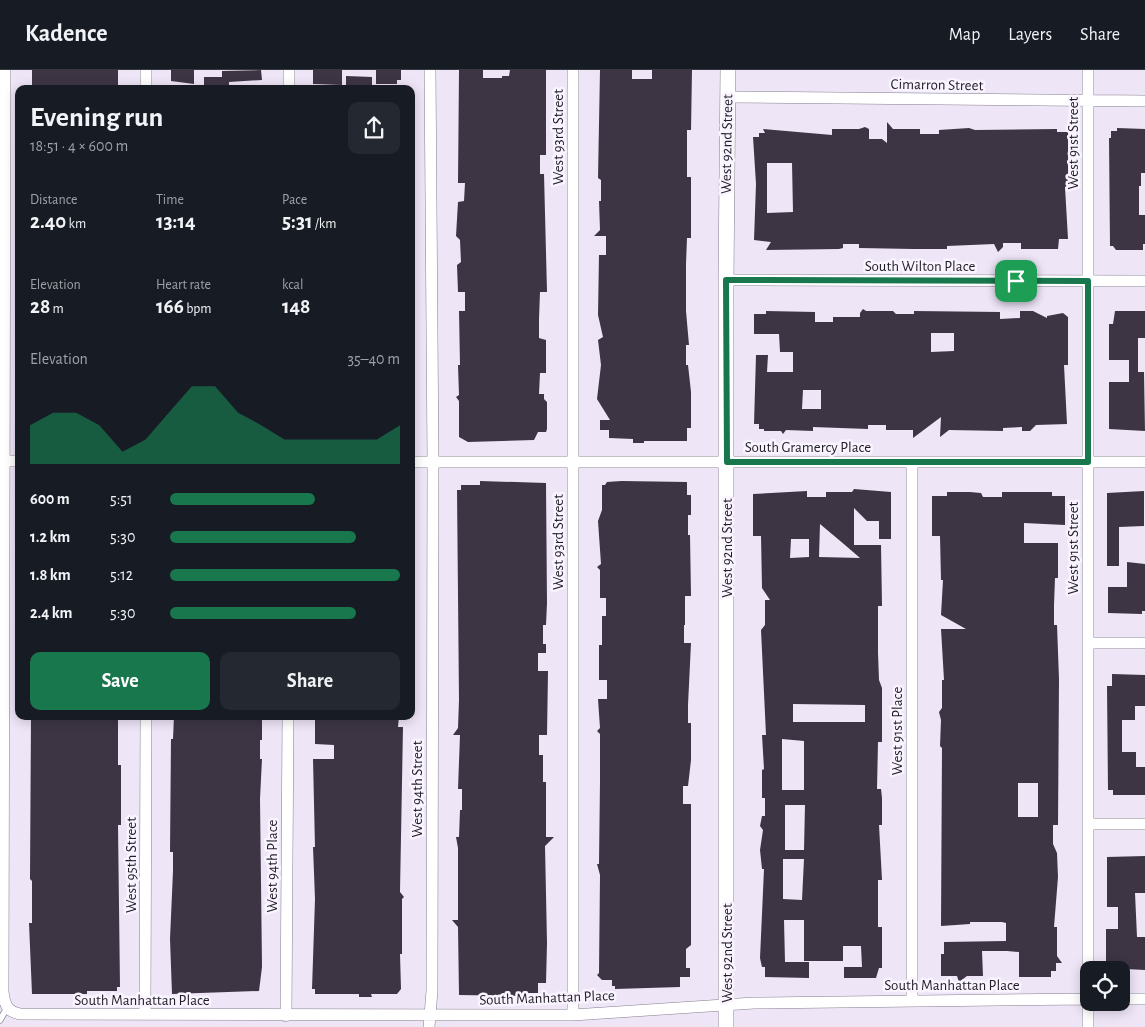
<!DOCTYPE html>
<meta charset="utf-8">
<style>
:root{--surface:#171b24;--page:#242831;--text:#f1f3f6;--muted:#9ea1a6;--line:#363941;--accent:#18774d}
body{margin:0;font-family:"Alegreya Sans",sans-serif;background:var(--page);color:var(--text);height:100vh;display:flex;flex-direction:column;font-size:19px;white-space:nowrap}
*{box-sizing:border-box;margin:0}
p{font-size:16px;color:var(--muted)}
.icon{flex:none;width:28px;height:28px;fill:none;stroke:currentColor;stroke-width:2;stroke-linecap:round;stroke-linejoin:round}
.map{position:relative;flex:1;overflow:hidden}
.details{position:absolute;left:15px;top:15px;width:400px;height:635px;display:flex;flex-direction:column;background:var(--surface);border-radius:10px;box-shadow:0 2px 12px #0003}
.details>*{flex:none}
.fabs{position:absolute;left:1080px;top:891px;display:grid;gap:10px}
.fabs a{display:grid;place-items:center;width:50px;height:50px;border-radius:10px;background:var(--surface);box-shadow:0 2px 12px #0003;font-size:25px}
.pin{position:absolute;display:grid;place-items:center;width:42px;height:42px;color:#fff;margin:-21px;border-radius:10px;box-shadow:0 2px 8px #0006}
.round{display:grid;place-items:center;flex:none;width:52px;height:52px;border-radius:10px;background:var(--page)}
.overview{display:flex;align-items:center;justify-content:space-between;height:85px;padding:0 15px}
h1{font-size:28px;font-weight:700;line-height:38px}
.figures{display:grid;grid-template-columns:repeat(3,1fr);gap:8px;height:85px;padding:5px 15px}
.figures div{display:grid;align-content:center}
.figures b{font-size:21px;font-weight:700}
.figures small{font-size:14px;font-weight:400}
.figures p{font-size:14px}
.chart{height:140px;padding:10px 15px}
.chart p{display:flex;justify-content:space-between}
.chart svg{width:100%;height:90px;margin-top:5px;fill:var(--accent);opacity:.7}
.button{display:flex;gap:10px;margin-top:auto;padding:10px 15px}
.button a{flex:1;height:58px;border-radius:10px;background:var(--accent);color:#fff;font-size:20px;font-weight:700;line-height:58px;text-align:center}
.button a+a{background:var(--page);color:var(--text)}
ul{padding:0 15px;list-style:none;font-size:16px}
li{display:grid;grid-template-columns:80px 60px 1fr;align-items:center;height:38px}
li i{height:12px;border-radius:6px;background:var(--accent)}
header{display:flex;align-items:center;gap:30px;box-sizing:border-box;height:70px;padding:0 25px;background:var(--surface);border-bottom:1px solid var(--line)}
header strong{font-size:24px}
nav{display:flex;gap:28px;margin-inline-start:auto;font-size:18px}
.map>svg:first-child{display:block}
.building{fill:#3d3544;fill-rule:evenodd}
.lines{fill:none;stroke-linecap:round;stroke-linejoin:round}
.lane-casing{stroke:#867e8f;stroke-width:7}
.street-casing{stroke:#867e8f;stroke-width:12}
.secondary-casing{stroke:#867e8f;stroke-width:16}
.lane{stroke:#fff;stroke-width:5.5}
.street{stroke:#fff;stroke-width:11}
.secondary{stroke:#fff;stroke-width:15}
.route-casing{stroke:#fff;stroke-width:10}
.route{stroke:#18774d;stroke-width:6}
.labels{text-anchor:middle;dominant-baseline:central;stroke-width:5;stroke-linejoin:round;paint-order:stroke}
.street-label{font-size:15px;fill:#211e25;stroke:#f9f4ff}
</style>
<header>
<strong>Kadence</strong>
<nav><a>Map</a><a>Layers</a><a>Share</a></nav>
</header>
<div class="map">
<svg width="1145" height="957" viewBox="0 0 1145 957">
<rect width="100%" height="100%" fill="#eee5f7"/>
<!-- building -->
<path class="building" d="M32 0H118V15H89V19H59V15H32Z
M171 0H194V14L171 11Z
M261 0 262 10 229 12V19H204V7H222V1Z
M313 0H342V15L313 14Z
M376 0H401V10H397V14H376Z
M459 0H483V8H502V6H509L510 0H546V85H540V104H544L547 222H540L539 249V268L546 270V303H540L539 324H544V329L547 332V359L546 362H538L534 370 468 372 459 367V331L456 327 459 325 458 295H460L459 241H465V222H458L457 195 461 192 460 170 456 166 458 132 464 131 465 113H458Z
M600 0H632V9H652V0H692L691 60H687V107H691V168H687L686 194V241L689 275H686V295H688L691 322V358H687V371H644V373H633V369L609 368V360H600V350H610L597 329 601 295 598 270 603 267 598 245 599 185H606V166H594L600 160 599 131H601V110L598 108Z
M346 6 372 7V19H346Z
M887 52 893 59H920V64H939V60L969 58 975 60 1057 59V62H1068V116L1065 117 1068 169H1059L1058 179H1021V173H1003V177L998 182 994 174 947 176V179H914L859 178V174H843V178L839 179 766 180 771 172 754 170 756 114 753 67H759V63H765L763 59 832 65V59H859L865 57 869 59V69H882L887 73ZM767 93H792L793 142 767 143Z
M1117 58 1145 59V103H1141V116H1139V145H1145V174H1143V180H1116L1113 176H1110L1109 68H1111V61H1117Z
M863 239 866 241H893L896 244H914V241L1000 242V249L1020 248V241H1033L1047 248V246L1063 243 1068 247V295H1064L1067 354 1036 355 1030 361H1022V357L1003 358V361L949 360 940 367 941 347 913 368V360H886V355H868V359L813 357V361L786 360 783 364 781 361H764V359H759V354H754L756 285H768L767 302H793V282H780L779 264H754V244H766V241L815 242V252H833V247H860V243ZM931 263H954V281L931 282ZM803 320H821V339H802Z
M1115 241H1145V268H1138V302H1144L1145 361 1109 359V312H1129V290H1109V254H1113Z
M480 411 546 413 547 533 546 555H543V574H546V583H538V601H548L547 665H539V685H543V712H546V767H554L545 776 547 873 546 913H538V923H524V926L459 925 458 857 452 850H458V778L456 767H459L460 740H462V719H458L460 665H453L458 658 459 630 457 420H461V415H480Z
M621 411 687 412V425H691V445H688V465H690L691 526H685V555H684V573H691L688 635V653H691V690L688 716H683V734H691V875L686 879V898H690V907H680V917L615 919V916H612V910H602L597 905 599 903 600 805 597 794H599L600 712V664L597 661 600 658 598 629H607V610H599V575H602V546H606V528H600V500L597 497 601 494 598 451 602 440V415H605L607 412Z
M854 419 891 422V469H879V451H867L854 438V475H881L882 536H878V583L879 610 882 618V672H878L877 719H881L882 728V755H879L882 810H878V857H882V898H879L876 908H844V897H862L861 876H843V891H804V850H784L785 892H809V908L765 907V897H762L760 888 764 799H762L760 780 763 760 760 756 762 746H765V728H762V700L764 699 762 665H766L761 560 765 555V530H770L762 518 761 466H753V424L807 421V427H826V422H852ZM820 454 845 475 860 488 819 487ZM791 469H809V487L790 488ZM793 634 865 635V652H793ZM782 669 804 671V720H782ZM785 735H805L804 780H785ZM783 789H804L802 830 783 829Z
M1144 421V456L1119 457V496H1107V423Z
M947 422H970L981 423 983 427H1002V422H1052V426H1065V455L1024 453V473H1058V508H1055L1054 535V555H1057L1059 609 1058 755H1053V774L1057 783 1058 807 1054 857H1057V886L1062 893H1056V901H1051V907H1019V882L1007 881H982L983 906H967L959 912 957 906H941V884H944V872L1006 871V853L1002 852H970V854L941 856 942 678 940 676 941 650 939 642 942 638V610H944L941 559H966L941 545 943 510H941L940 466H932V426H947ZM1018 713H1038V747H1018Z
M1127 492 1145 494V541H1142V544L1108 543V517H1127Z
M1112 604 1145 605V636H1135V650H1122V682H1136V697H1145V725H1113V720H1108L1107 616H1112Z
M31 646H118V695H121V755H118L120 917H117V921H87V924H32L29 853H32V811L30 809Z
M174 646H262V670H260V689H262L260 729 262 897 259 921 172 924 170 869 173 801V782H170L171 669H173Z
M315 646H399L398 657H403L400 822 404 827 402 829V884H400L401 919 397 924H371L372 927H359V924H315V919H312L315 829 313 777H315L313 689H334V675L315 674Z
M1145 786V823H1135L1137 867H1145V900L1106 898V859H1118V837H1107V787Z"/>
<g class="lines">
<!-- lane casing -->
<g class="lane-casing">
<path id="lane" d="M0 950 7 938"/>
</g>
<!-- street casing -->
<g class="street-casing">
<path id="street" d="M5 0 3 921C4 933 7 942 20 944L573 945 754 933 1089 929
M146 0V19
M289 0V19
M728 27 1145 31
M726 210 1145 211
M4 391H19
M411 392H1145
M912 392V929
M1088 573H1145
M1088 754H1145
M1121 929H1145
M145 944 146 646
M573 945V0
M286 946 288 646
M429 957 432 921 433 392 430 0
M1088 957V0"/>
</g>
<!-- secondary casing -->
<g class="secondary-casing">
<path id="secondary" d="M726 957V210L728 0"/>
</g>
<!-- lane -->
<use href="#lane" class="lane"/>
<!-- street -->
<use href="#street" class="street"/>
<!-- secondary -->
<use href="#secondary" class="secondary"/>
</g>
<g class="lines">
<!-- route casing -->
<g class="route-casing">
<path id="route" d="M726 210 1088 211V392H727Z"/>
</g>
<!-- route -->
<use href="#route" class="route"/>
</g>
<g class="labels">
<!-- street labels -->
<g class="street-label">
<text transform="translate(937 15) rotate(1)">Cimarron Street</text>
<text transform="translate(558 67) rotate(-90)">West 93rd Street</text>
<text transform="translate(1073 73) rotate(-90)">West 91st Street</text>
<text transform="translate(727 74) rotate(-89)">West 92nd Street</text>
<text x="920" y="196">South Wilton Place</text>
<text x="808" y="377">South Gramercy Place</text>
<text transform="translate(558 472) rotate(-90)">West 93rd Street</text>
<text transform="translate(727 478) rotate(-90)">West 92nd Street</text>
<text transform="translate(1073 478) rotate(-90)">West 91st Street</text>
<text transform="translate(897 661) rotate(-90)">West 91st Place</text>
<text transform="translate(417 719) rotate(-90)">West 94th Street</text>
<text transform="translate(131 795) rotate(-90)">West 95th Street</text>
<text transform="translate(272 796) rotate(-90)">West 94th Place</text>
<text transform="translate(727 883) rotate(-90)">West 92nd Street</text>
<text x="952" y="915">South Manhattan Place</text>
<text transform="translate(547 928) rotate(-2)">South Manhattan Place</text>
<text x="142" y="930">South Manhattan Place</text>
</g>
</g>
</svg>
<div class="fabs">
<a><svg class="icon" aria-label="locate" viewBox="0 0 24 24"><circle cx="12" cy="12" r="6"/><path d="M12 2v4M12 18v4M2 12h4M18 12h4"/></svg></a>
</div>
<div class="pin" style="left:1016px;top:211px;background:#1e9e55"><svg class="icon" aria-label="arrive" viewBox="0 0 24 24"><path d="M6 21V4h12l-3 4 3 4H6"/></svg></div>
<section class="details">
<div class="overview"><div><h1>Evening run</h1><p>18:51 · 4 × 600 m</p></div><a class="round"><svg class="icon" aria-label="share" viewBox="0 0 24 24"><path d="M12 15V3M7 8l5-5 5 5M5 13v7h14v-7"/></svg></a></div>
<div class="figures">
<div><p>Distance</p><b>2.40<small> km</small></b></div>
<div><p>Time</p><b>13:14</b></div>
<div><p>Pace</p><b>5:31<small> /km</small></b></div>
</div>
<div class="figures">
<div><p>Elevation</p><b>28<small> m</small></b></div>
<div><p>Heart rate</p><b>166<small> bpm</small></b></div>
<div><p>kcal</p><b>148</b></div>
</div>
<div class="chart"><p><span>Elevation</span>35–40 m</p>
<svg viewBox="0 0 160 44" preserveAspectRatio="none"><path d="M0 44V25L10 19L20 19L30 25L40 38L50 32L60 19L70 6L80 6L90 19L100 25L110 32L120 32L130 32L140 32L150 32L160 25V44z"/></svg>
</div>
<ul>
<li><b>600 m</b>5:51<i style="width:63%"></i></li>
<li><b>1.2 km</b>5:30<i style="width:81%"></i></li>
<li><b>1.8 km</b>5:12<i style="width:100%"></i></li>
<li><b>2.4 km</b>5:30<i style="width:81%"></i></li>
</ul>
<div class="button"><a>Save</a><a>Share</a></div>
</section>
</div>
